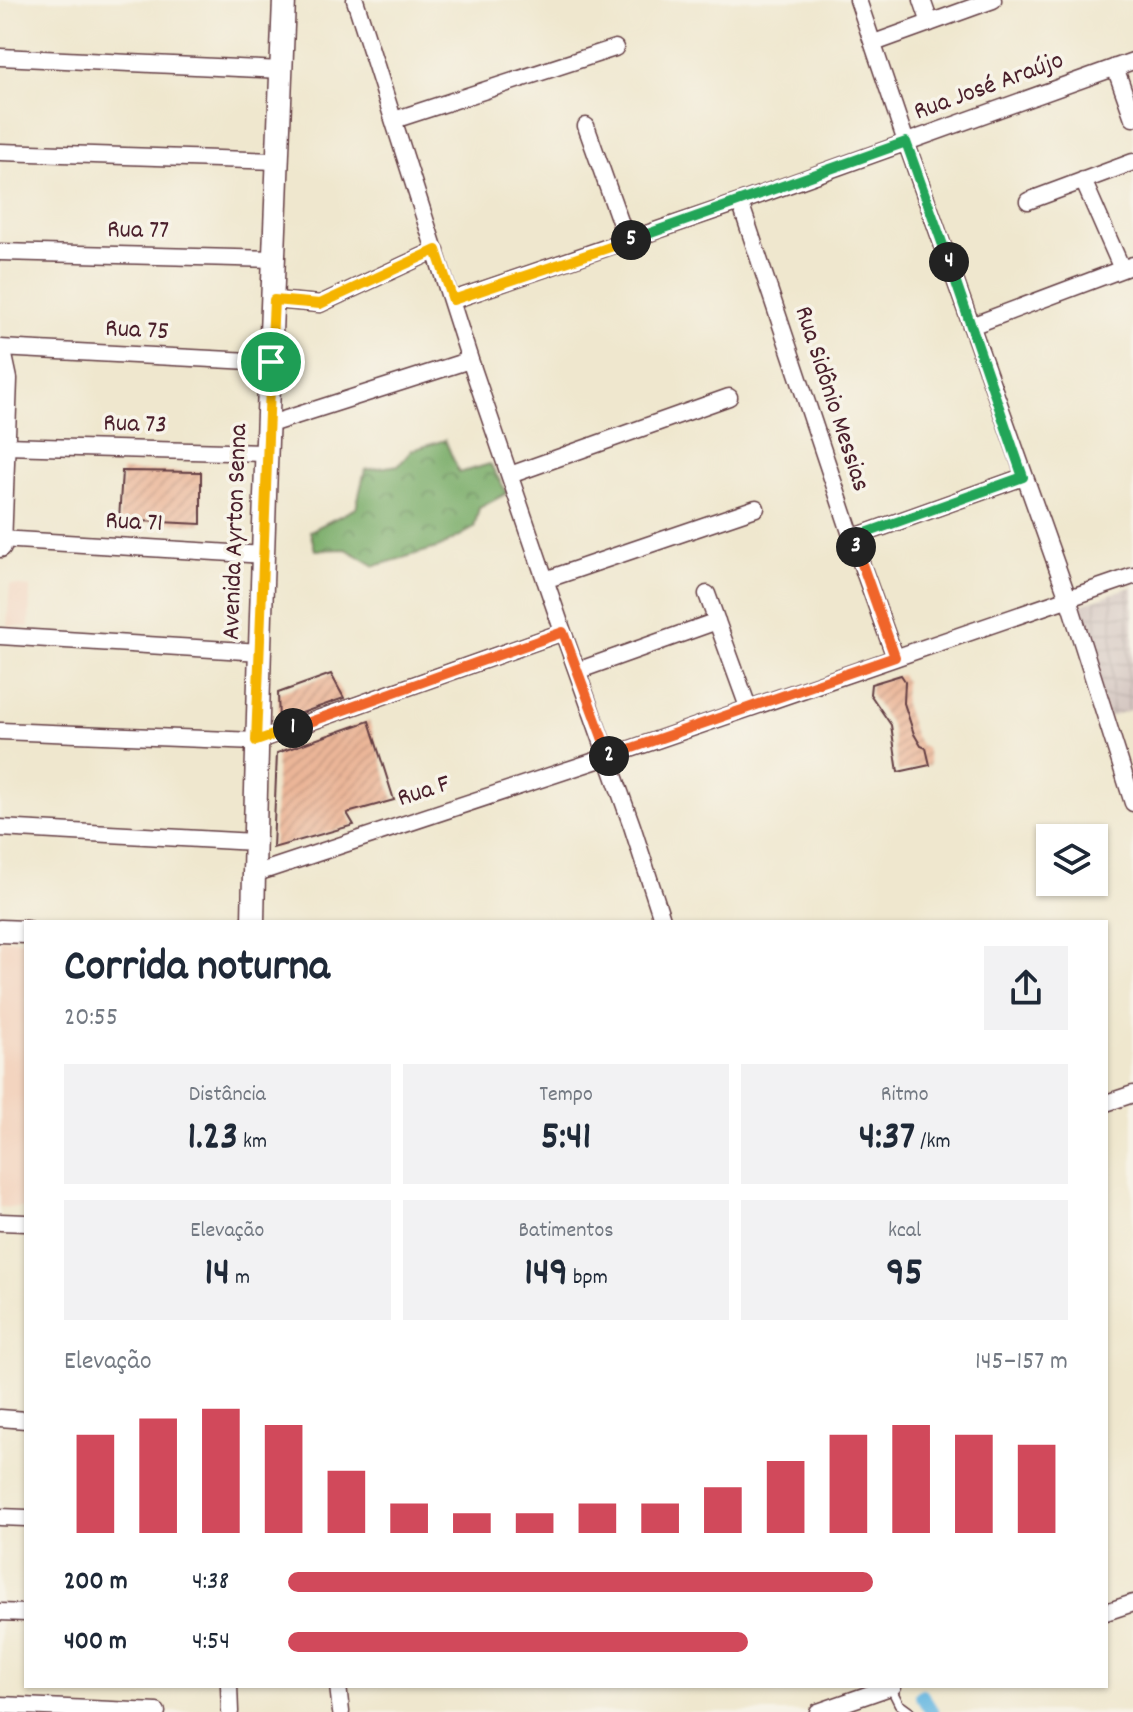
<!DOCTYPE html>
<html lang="pt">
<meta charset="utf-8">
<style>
:root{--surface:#fff;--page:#f2f2f3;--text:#1f2937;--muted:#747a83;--accent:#d1495b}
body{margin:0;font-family:Dekko,sans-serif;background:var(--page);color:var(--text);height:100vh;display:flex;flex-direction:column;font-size:30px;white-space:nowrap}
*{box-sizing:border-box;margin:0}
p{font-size:26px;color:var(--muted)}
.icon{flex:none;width:44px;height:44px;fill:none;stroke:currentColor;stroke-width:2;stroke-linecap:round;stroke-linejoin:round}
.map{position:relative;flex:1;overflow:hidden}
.side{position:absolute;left:24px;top:920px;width:1084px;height:768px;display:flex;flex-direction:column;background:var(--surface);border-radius:0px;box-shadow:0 2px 6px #0004}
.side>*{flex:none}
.controls{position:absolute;left:1036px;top:824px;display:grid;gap:16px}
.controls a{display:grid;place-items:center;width:72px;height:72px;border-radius:0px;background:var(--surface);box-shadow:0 2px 6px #0004;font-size:40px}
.pin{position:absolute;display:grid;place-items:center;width:68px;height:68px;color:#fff;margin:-34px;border:4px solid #fff;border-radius:50%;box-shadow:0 2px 8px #0007}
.km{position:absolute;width:40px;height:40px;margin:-20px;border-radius:50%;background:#222;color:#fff;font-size:22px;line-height:40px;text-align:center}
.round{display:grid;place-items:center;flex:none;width:84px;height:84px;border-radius:0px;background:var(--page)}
.overview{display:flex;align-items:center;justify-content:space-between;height:136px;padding:0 40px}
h1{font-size:44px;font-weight:700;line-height:60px}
.metrics{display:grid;grid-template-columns:repeat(3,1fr);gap:12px;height:136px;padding:8px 40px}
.metrics div{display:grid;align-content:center;border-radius:0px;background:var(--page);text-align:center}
.metrics b{font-size:40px;font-weight:700}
.metrics small{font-size:22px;font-weight:400}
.metrics p{font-size:22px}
.chart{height:224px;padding:16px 40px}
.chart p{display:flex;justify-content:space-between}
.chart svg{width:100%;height:144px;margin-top:8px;stroke:var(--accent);stroke-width:6}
ul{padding:0 40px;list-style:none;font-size:26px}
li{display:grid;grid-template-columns:128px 96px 1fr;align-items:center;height:60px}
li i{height:20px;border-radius:10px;background:var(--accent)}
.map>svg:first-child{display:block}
.built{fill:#f3d4bf}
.industrial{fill:url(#industrial-grid)}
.forest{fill:url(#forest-crowns);stroke:#61664a;stroke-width:2}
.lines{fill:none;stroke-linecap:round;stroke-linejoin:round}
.canal{stroke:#66b7e1;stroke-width:14}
.building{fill:url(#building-hatch)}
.lane-casing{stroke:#633d43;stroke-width:11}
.street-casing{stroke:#633d43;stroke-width:19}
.secondary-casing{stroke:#633d43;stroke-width:25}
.lane{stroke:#fff;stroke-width:8}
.street{stroke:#fff;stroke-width:16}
.secondary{stroke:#fff;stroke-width:22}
.split-1-casing{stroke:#fff;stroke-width:16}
.split-2-casing{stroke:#fff;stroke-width:16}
.split-3-casing{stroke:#fff;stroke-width:16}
.split-4-casing{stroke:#fff;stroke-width:16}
.split-5-casing{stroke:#fff;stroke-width:16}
.split-6-casing{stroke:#fff;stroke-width:16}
.split-1{stroke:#f5b400;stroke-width:10}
.split-2{stroke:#f0652b;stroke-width:10}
.split-3{stroke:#f0652b;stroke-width:10}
.split-4{stroke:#22a559;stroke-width:10}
.split-5{stroke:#22a559;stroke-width:10}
.split-6{stroke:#f5b400;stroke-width:10}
.labels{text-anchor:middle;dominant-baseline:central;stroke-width:7;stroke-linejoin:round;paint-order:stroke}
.street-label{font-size:26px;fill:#4a1f2b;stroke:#f7f3e8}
</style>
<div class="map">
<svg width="1133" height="1712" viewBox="0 0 1133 1712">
<defs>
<pattern id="industrial-grid" width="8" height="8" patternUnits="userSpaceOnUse" patternTransform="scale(2)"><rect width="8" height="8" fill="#cfc0bb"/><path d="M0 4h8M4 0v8" fill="none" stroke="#b3a5a1"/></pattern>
<pattern id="forest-crowns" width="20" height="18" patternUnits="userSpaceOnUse" patternTransform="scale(2)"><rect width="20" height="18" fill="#78ac68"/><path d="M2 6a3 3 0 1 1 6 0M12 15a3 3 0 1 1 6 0" fill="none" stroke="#648b56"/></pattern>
<pattern id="building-hatch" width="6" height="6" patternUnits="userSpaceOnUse" patternTransform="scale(2)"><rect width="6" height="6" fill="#ebb698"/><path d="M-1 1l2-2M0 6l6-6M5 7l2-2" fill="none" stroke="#cb9c83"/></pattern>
</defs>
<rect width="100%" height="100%" fill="#f7f3e8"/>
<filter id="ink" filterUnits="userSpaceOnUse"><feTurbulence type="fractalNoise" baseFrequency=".0125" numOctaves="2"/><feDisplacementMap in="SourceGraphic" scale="16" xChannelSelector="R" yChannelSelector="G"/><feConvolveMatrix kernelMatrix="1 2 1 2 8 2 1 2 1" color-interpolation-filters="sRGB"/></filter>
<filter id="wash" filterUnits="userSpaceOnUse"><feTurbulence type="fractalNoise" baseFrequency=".006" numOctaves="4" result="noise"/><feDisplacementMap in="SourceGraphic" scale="32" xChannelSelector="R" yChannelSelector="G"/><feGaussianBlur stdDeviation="1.8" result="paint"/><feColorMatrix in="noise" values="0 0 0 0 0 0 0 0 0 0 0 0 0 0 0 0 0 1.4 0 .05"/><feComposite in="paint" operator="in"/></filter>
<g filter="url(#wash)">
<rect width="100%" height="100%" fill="#efe7ce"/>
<!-- built -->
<path class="built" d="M10 585 30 587 29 627 7 626Z
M0 939 26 940V1208L0 1207Z"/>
<!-- industrial -->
<path class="industrial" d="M1133 586V709L1108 717 1072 608Z"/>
<!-- forest -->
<path class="forest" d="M445 440 459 473 490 464 507 493 479 508 474 528 440 547 375 566 346 549 315 550 310 531 356 508 365 470 399 465 412 450Z"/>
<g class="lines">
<!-- canal -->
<path class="canal" d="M922 1696 932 1712"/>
</g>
<g id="blocks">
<!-- building -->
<path class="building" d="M122 471 201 472V524L119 520Z
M331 674 344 698 279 721 278 693Z
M901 675 905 681 904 703 914 734 921 746 926 748 930 765 898 772 891 725 870 694 871 684Z
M369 721 394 800 347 813 354 825 273 848 277 753Z"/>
</g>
</g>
<g filter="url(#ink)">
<use href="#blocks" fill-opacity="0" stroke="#633d43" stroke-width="2"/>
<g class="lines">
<!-- lane casing -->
<g class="lane-casing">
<path id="lane" d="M891 1688 899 1704 910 1712"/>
</g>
<!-- street casing -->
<g class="street-casing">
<path id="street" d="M355 0 470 360 563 632 632 826 663 922
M858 0 906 142 1068 598 1133 803
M922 0 930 23
M874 43 993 0
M0 57 282 70
M1115 67 1133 118
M394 120 615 48
M586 126 627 241
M0 152 277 161
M1083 180 1122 269
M1028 201 1133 162
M740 202 852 538 895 657
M0 252 275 259
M274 300 320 304 436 250
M453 300 740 202 1133 61
M971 326 1133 265
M0 348 271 362
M267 425 470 360
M4 446 266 453
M510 475 729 397
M852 538 1023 477
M0 539 265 555
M545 580 756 508
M707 594 748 707
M0 636 261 652
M577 671 717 621
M0 731 256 741 563 632
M0 828 254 842
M254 874 616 754 1133 576
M1106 1103 1133 1094
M0 1222 26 1223
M0 1418 26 1420
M0 1517 26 1518
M0 1612 26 1613
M1106 1612 1133 1603
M229 1686 230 1712
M338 1686 341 1712
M0 1705 157 1712
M818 1712 893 1686"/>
</g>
<!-- secondary casing -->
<g class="secondary-casing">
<path id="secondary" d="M0 351 6 379 0 546
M253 922C259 615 272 307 284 0
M0 931 26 932"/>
</g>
<!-- lane -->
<use href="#lane" class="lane"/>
<!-- street -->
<use href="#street" class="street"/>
<!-- secondary -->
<use href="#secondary" class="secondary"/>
</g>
</g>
<g class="lines" filter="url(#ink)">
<!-- split-1 casing -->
<g class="split-1-casing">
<path id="split-1" d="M271 362 256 741 293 728"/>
</g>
<!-- split-2 casing -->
<g class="split-2-casing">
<path id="split-2" d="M293 728 563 632 609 756"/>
</g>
<!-- split-3 casing -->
<g class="split-3-casing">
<path id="split-3" d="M609 756 895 657 856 547"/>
</g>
<!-- split-4 casing -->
<g class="split-4-casing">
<path id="split-4" d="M856 547 852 538 1023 477 949 262"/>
</g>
<!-- split-5 casing -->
<g class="split-5-casing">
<path id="split-5" d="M631 240 906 142 949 262"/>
</g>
<!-- split-6 casing -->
<g class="split-6-casing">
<path id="split-6" d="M271 362 274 300 320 304 436 250 453 300 631 240"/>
</g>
<!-- split-1 -->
<use href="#split-1" class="split-1"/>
<!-- split-2 -->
<use href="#split-2" class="split-2"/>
<!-- split-3 -->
<use href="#split-3" class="split-3"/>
<!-- split-4 -->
<use href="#split-4" class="split-4"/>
<!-- split-5 -->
<use href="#split-5" class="split-5"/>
<!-- split-6 -->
<use href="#split-6" class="split-6"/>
</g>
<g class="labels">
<!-- street labels -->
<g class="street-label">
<text transform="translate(989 87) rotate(-20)">Rua José Araújo</text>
<text transform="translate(138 231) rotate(1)">Rua 77</text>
<text transform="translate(137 331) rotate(3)">Rua 75</text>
<text transform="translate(831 399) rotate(72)">Rua Sidônio Messias</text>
<text transform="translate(135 425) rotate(2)">Rua 73</text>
<text transform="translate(134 523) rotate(3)">Rua 71</text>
<text transform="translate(236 532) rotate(-88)">Avenida Ayrton Senna</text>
<text transform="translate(424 792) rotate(-18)">Rua F</text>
</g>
</g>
</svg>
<div class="controls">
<a><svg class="icon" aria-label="layers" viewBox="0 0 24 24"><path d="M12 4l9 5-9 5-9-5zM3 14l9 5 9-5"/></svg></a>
</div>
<div class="pin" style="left:271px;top:362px;background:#1e9e55"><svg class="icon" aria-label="arrive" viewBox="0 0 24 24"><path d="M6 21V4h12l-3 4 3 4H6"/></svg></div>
<b class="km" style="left:293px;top:728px">1</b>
<b class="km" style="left:609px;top:756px">2</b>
<b class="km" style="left:856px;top:547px">3</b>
<b class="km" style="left:949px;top:262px">4</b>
<b class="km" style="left:631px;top:240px">5</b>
<section class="side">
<div class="overview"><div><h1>Corrida noturna</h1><p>20:55</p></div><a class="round"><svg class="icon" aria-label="share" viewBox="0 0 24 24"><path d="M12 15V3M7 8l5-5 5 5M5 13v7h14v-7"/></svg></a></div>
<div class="metrics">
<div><p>Distância</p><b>1.23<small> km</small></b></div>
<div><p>Tempo</p><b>5:41</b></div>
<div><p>Ritmo</p><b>4:37<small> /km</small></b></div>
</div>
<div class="metrics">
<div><p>Elevação</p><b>14<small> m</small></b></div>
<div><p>Batimentos</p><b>149<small> bpm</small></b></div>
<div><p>kcal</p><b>95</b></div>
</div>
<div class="chart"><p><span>Elevação</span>145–157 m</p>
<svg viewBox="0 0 160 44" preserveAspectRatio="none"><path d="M5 44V14M15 44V9M25 44V6M35 44V11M45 44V25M55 44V35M65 44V38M75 44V38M85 44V35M95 44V35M105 44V30M115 44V22M125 44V14M135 44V11M145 44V14M155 44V17"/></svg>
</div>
<ul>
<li><b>200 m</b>4:38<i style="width:75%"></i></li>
<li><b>400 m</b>4:54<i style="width:59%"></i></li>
</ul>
</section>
</div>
